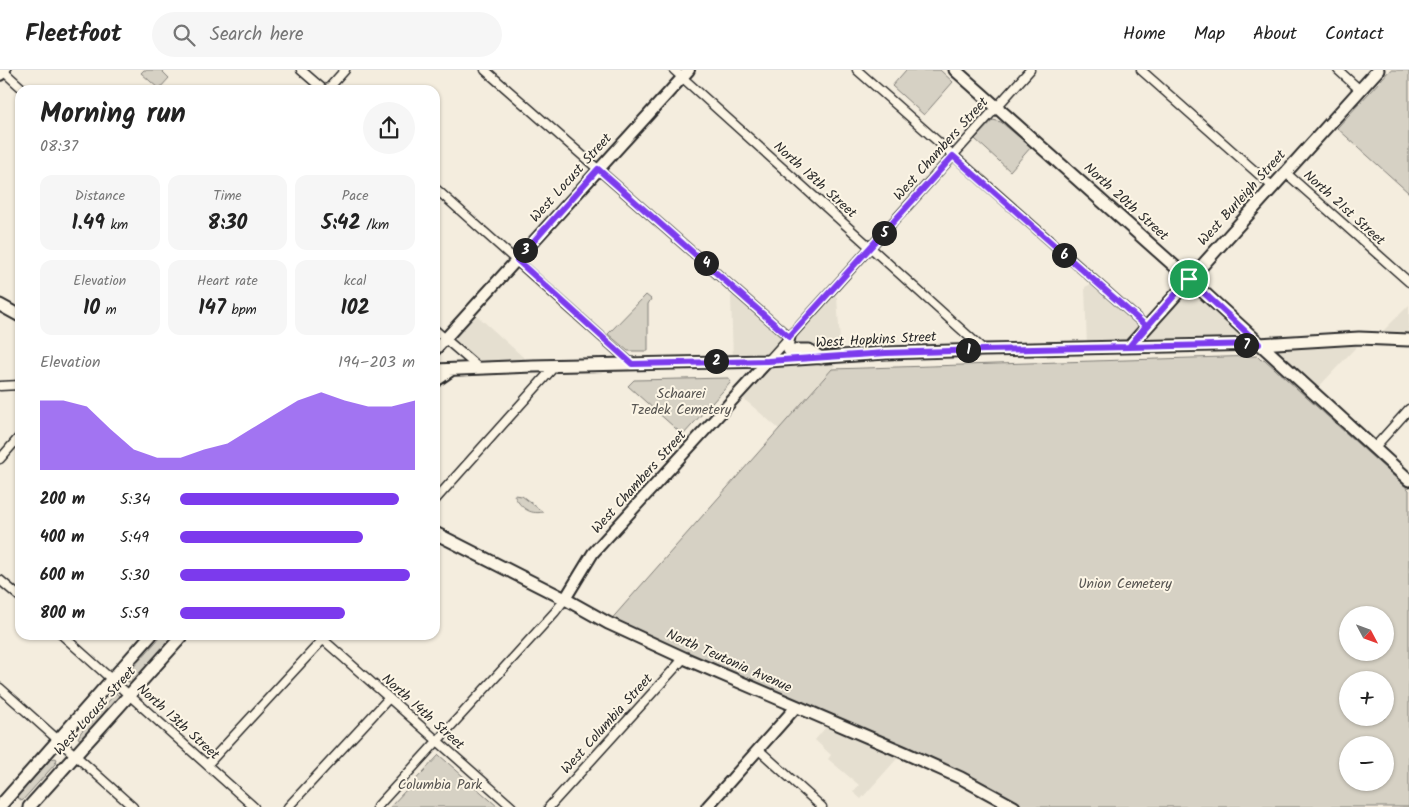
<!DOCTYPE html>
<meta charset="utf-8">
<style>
:root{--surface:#fff;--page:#f6f6f6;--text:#222;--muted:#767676;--line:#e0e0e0;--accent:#7c3aed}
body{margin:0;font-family:Kalam,sans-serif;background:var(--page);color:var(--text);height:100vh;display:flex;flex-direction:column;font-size:19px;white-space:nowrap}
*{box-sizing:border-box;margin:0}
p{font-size:16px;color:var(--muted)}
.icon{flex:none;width:28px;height:28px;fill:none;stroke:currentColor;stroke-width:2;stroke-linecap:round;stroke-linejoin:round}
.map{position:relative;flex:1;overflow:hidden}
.sheet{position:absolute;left:15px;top:15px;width:425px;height:555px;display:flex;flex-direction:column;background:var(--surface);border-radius:15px;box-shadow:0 1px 4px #0004}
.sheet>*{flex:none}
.needle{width:32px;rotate:131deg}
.fabs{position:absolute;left:1339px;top:536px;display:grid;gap:10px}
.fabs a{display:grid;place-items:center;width:55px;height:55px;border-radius:50%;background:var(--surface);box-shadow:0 1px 4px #0004;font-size:25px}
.pin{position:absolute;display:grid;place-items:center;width:42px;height:42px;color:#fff;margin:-21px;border:2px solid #fff;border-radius:50%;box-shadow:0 1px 5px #0007}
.km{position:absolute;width:25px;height:25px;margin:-12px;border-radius:50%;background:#222;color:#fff;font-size:14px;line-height:25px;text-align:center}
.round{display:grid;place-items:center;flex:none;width:52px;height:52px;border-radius:26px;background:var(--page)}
.head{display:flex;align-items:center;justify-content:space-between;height:85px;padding:0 25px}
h1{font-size:28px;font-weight:700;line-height:38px}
.figures{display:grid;grid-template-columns:repeat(3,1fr);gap:8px;height:85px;padding:5px 25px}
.figures div{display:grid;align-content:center;border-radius:12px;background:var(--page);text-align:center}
.figures b{font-size:21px;font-weight:700}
.figures small{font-size:14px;font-weight:400}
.figures p{font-size:14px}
.chart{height:140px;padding:10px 25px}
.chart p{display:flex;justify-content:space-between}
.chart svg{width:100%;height:90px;margin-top:5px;fill:var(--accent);opacity:.7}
ul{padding:0 25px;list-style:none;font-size:16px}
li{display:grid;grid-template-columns:80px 60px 1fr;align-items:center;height:38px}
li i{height:12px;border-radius:6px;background:var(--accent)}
header{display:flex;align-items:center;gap:30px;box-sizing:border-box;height:70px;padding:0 25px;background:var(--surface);border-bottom:1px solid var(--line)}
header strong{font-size:24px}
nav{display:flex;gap:28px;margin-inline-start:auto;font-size:18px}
.search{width:350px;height:45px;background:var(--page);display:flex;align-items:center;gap:12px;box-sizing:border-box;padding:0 18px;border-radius:28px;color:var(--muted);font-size:19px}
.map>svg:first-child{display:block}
.built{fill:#e5dfd0}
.green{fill:#d6d1c4;stroke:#807e78;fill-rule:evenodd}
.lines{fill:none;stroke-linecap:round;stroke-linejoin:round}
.minor-casing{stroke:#2b2b2b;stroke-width:11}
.tertiary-casing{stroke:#2b2b2b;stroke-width:14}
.secondary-casing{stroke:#2b2b2b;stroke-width:15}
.minor{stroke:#fcf5e5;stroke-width:8}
.tertiary{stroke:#fcf5e5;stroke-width:10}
.secondary{stroke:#fcf5e5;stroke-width:11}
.route-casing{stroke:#fff;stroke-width:10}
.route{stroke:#7c3aed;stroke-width:6}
.labels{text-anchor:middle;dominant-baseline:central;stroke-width:4;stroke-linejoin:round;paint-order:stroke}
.street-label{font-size:14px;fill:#2b2b2b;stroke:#fcf5e5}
.park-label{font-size:14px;fill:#565451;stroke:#fcf5e5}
</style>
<header>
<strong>Fleetfoot</strong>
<div class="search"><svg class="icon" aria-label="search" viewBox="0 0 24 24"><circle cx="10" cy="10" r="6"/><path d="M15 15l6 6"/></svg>Search here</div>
<nav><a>Home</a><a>Map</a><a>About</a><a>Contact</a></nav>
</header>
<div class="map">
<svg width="1409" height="737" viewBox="0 0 1409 737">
<rect width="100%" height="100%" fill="#f4edde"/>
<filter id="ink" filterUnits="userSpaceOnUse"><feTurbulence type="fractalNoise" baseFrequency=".02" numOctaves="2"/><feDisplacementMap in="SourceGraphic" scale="10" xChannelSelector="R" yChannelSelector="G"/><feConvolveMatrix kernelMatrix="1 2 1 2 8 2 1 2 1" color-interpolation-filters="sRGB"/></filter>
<g filter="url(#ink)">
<!-- built -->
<path class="built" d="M1189 209 1259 274 1352 269 1358 275 1313 323 1259 274 1087 278 1085 217 1095 212 1146 256Z
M829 223 837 227 841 286H843L779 359 738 324 767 291H733L731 226 742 225 789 267Z
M1409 235V270L1375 269Z
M471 240 533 296 479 298 445 269Z
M831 651 903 682 861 729 853 722 859 715 828 689 831 685 815 670Z"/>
<!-- green -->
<path class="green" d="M144 0H161L169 8 159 19 141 3Z
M906 0H940L953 12 924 45 892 16Z
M1390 0H1409V123L1337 58Z
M993 50 1001 52 1031 77 1010 101 975 69Z
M646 225 651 229 648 234V281H628L608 264Z
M1257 286 1261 290 1264 289 1409 420V737H1014L608 553 832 299ZM1348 545H1385V582H1348ZM1348 610H1385V648H1348ZM1348 675H1385V712H1348Z
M728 308 731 312 683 365 628 316 634 310Z
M514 425 522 426 543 442C529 445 520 437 514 425Z
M162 565H175L139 606 128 612 126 610 131 600Z
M116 623 120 627 85 667 80 669 78 668 81 662Z
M439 685 498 737H390Z
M55 688 57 689 55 694 22 731 17 727 50 690Z"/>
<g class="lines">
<!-- minor casing -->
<g class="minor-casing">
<path id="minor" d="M2 0 24 20
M301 0 324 20
M485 0 789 267
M674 0 984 280
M857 0 1146 256
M1141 0 1273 117
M1338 0 1360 20
M327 20 345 0
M1286 103 1409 212
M435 118 632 294
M435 260 479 298
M768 291 1030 0
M0 316 20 315
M1374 378 1409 339
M0 389 20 366
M435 430 555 296
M0 510 20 527
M62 565 254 737
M318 565 512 737
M0 618 133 737
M759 680 822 737
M207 695 327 565
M288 737 389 628
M377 737 555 542 565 529
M549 737 684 588"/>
</g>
<!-- tertiary casing -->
<g class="tertiary-casing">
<path id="tertiary" d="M0 5 5 0
M435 280 689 0
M565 529 593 483 768 291
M707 737 796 637"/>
</g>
<!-- secondary casing -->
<g class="secondary-casing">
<path id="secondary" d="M955 0 1189 209 1409 410
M0 235 20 246
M789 267 787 276 789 280H809L821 288
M1129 277 1378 0
M435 300 533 296 768 291 886 283 984 280 1259 274 1359 268 1409 270
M435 311 451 300
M435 463 565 529 608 553 684 588 903 682 961 708 1014 737
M0 736 151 565
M29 737 183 565"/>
</g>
<!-- minor -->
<use href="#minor" class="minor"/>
<!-- tertiary -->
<use href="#tertiary" class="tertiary"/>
<!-- secondary -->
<use href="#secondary" class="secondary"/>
</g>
</g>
<g class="lines" filter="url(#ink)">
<!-- route casing -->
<g class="route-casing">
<path id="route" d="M1189 209 1129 277 984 280 886 283 768 291 632 294 517 190 598 99 789 267 953 86 1146 256 1129 277 1259 274 1189 209"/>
</g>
<!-- route -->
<use href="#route" class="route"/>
</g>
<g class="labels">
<!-- street labels -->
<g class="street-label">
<text transform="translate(941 79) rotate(-48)">West Chambers Street</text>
<text transform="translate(571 108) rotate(-48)">West Locust Street</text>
<text transform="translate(815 110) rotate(42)">North 18th Street</text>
<text transform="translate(1242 128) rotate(-48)">West Burleigh Street</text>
<text transform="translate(1126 132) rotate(42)">North 20th Street</text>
<text transform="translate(1344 138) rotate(42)">North 21st Street</text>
<text transform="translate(876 270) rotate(-3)">West Hopkins Street</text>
<text transform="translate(639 412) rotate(-48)">West Chambers Street</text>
<text transform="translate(729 591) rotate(24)">North Teutonia Avenue</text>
<text transform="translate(95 641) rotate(-48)">West Locust Street</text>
<text transform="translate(423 642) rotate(42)">North 14th Street</text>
<text transform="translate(178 652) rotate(42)">North 13th Street</text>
<text transform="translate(607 654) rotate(-48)">West Columbia Street</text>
</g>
<!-- park labels -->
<g class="park-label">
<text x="681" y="324">Schaarei<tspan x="681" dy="16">Tzedek Cemetery</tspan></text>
<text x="1125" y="514">Union Cemetery</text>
<text x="440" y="715">Columbia Park</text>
</g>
</g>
</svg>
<div class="fabs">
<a><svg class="needle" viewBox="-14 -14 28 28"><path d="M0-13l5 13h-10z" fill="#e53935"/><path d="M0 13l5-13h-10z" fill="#767676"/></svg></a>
<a>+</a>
<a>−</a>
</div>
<div class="pin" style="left:1189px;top:209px;background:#1e9e55"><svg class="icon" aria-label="arrive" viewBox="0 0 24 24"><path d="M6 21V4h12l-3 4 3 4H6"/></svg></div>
<b class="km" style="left:968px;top:280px">1</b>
<b class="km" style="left:716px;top:291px">2</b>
<b class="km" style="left:525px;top:180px">3</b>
<b class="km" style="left:706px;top:193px">4</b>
<b class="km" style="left:884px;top:163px">5</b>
<b class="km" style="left:1064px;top:185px">6</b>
<b class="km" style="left:1246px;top:275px">7</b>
<section class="sheet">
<div class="head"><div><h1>Morning run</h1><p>08:37</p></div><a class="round"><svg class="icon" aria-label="share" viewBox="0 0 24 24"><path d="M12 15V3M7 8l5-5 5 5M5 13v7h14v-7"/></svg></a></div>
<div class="figures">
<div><p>Distance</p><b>1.49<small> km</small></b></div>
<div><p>Time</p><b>8:30</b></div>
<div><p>Pace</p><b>5:42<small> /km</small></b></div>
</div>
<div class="figures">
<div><p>Elevation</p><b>10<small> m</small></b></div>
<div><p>Heart rate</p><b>147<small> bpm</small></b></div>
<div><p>kcal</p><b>102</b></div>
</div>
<div class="chart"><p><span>Elevation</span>194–203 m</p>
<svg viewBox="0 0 160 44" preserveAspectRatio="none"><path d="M0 44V10L10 10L20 13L30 24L40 34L50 38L60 38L70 34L80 31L90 24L100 17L110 10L120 6L130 10L140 13L150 13L160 10V44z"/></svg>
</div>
<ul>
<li><b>200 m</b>5:34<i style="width:93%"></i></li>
<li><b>400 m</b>5:49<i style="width:78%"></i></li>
<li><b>600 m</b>5:30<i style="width:98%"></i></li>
<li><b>800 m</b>5:59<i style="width:70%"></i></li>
</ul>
</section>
</div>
